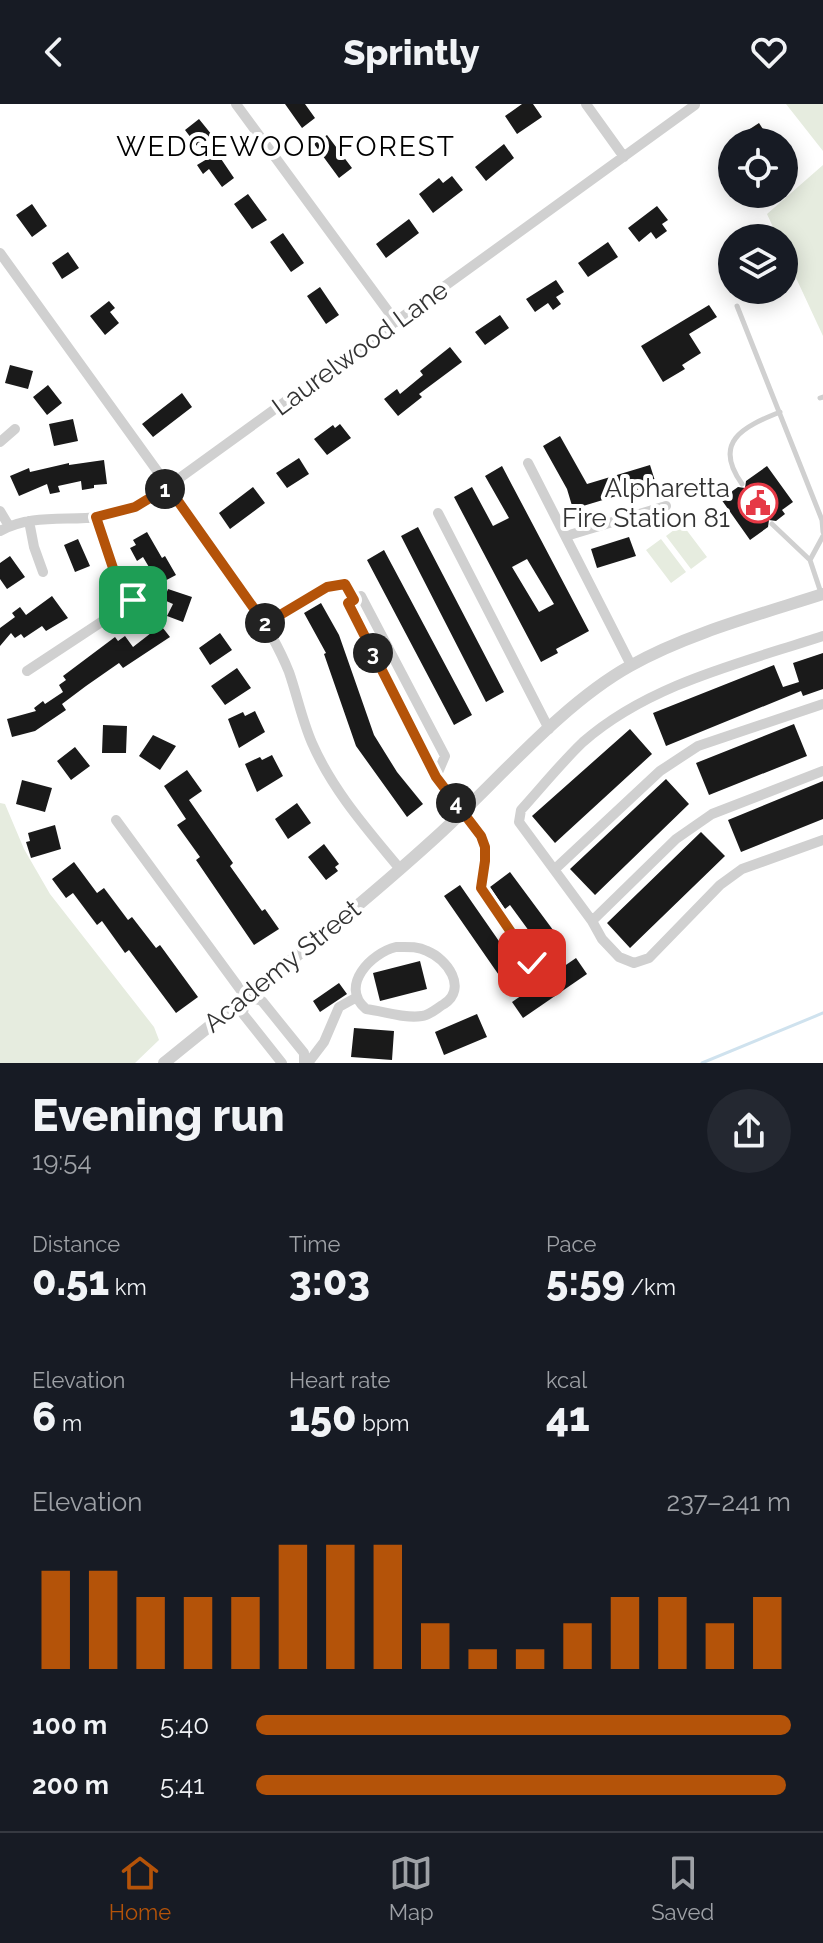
<!DOCTYPE html>
<meta charset="utf-8">
<style>
:root{--surface:#171b24;--page:#242831;--text:#f1f3f6;--muted:#9ea1a6;--line:#363941;--accent:#b45309}
body{margin:0;font-family:Raleway,sans-serif;background:var(--page);color:var(--text);height:100vh;display:flex;flex-direction:column;font-size:30px;white-space:nowrap}
*{box-sizing:border-box;margin:0}
p{font-size:26px;color:var(--muted)}
.icon{flex:none;width:44px;height:44px;fill:none;stroke:currentColor;stroke-width:2;stroke-linecap:round;stroke-linejoin:round}
.map{position:relative;height:959px;overflow:hidden}
.sheet{display:flex;flex-direction:column;background:var(--surface);flex:1}
.sheet>*{flex:none}
.tools{position:absolute;left:718px;top:24px;display:grid;gap:16px}
.tools a{display:grid;place-items:center;width:80px;height:80px;border-radius:50%;background:var(--surface);box-shadow:0 4px 20px #0003;font-size:40px}
.pin{position:absolute;display:grid;place-items:center;width:68px;height:68px;color:#fff;margin:-34px;border-radius:16px;box-shadow:0 4px 12px #0006}
.km{position:absolute;width:40px;height:40px;margin:-20px;border-radius:50%;background:#222;color:#fff;font-size:22px;line-height:40px;text-align:center}
.round{display:grid;place-items:center;flex:none;width:84px;height:84px;border-radius:42px;background:var(--page)}
.headline{display:flex;align-items:center;justify-content:space-between;height:136px;padding:0 32px}
h1{font-size:44px;font-weight:800;line-height:60px}
.metrics{display:grid;grid-template-columns:repeat(3,1fr);gap:12px;height:136px;padding:8px 32px}
.metrics div{display:grid;align-content:center}
.metrics b{font-size:40px;font-weight:800}
.metrics small{font-size:22px;font-weight:400}
.metrics p{font-size:22px}
.chart{height:224px;padding:16px 32px}
.chart p{display:flex;justify-content:space-between}
.chart svg{width:100%;height:144px;margin-top:8px;stroke:var(--accent);stroke-width:6}
ul{padding:0 32px;list-style:none;font-size:26px}
li{display:grid;grid-template-columns:128px 96px 1fr;align-items:center;height:60px}
li i{height:20px;border-radius:10px;background:var(--accent)}
header{display:flex;justify-content:space-between;align-items:center;height:104px;padding:0 32px;background:var(--surface);font-size:36px;font-weight:800}
.menu{display:flex;justify-content:space-around;align-items:center;height:112px;border-top:2px solid var(--line);background:var(--surface);font-size:22px;color:var(--muted)}
.menu a{display:grid;justify-items:center;gap:4px}
.menu .on{color:var(--accent)}
.map>svg:first-child{display:block}
.green{fill:#e6ecdf}
.lines{fill:none;stroke-linecap:round;stroke-linejoin:round}
.stream{stroke:#cfe2ee;stroke-width:3}
.building{fill:#1a1a1a;fill-rule:evenodd}
.service{stroke:#d0d0d0;stroke-width:5}
.minor{stroke:#d0d0d0;stroke-width:10}
.tertiary{stroke:#d0d0d0;stroke-width:12}
.route-casing{stroke:#fff;stroke-width:16}
.route{stroke:#b45309;stroke-width:10}
.labels{text-anchor:middle;dominant-baseline:central;stroke-width:8;stroke-linejoin:round;paint-order:stroke}
.street-label{font-size:26px;fill:#333;stroke:#fff}
.poi-label{font-size:26px;fill:#333;stroke:#fff;text-anchor:end}
.neighbourhood-label{font-size:28px;letter-spacing:2px;fill:#000;stroke:#fff}
</style>
<header><svg class="icon" aria-label="back" viewBox="0 0 24 24"><path d="M15 5l-7 7 7 7"/></svg>Sprintly<svg class="icon" aria-label="heart" viewBox="0 0 24 24"><path d="M12 20l-8-8c-3-5 5-10 8-4 3-6 11-1 8 4z"/></svg></header>
<div class="map">
<svg width="823" height="959" viewBox="0 0 823 959">
<rect width="100%" height="100%" fill="#fff"/>
<!-- green -->
<path class="green" d="M786 0H823V47Z
M823 61V232L784 148V134H778L767 110Z
M682 420 707 453 691 465 666 432Z
M661 435 686 468 671 479 646 446Z
M0 699 5 700 24 745 50 790 154 923 159 936 135 959H0Z"/>
<g class="lines">
<!-- stream -->
<path class="stream" d="M702 959 823 909"/>
</g>
<!-- building -->
<path class="building" d="M285 0H305L315 14 302 24Z
M522 0H533L542 13 517 30 505 12Z
M199 15 216 36 211 40 234 74 222 83 209 65 203 70 197 61 207 55 185 26Z
M759 19 768 33 761 38H730Z
M327 31 352 64 339 74 314 40Z
M504 40 514 54 486 77 475 63Z
M452 72 463 86 433 109 419 90 439 74 443 79Z
M248 90 267 116 252 125 234 100Z
M32 100 47 122 32 133 16 111Z
M657 102 668 116 662 120 667 127 656 135 651 128 639 138 628 124Z
M409 115 419 129 386 154 376 140Z
M283 129 304 159 291 168 270 138Z
M608 138 618 153 588 173 578 159Z
M68 148 79 164 62 175 52 159Z
M556 176 564 188 556 193 561 200 553 206 548 199 535 208 526 195Z
M320 183 339 211 326 220 307 192Z
M109 197 115 204 110 208 119 219 105 231 90 212Z
M709 201 717 213 689 230 701 249 682 261 685 265 663 278 641 242Z
M500 211 509 224 485 241 475 228Z
M450 243 462 258 419 290 422 293 398 312 384 295 397 285 400 290 423 271 420 267Z
M10 261 33 267 28 285 5 279Z
M48 281 62 299 47 311 33 293Z
M182 289 192 303 153 333 142 320Z
M73 315 78 337 54 342 49 320Z
M340 320 351 334 327 351 314 335 333 321 335 324Z
M560 332 587 380 650 361 656 380 573 405 567 385 543 342Z
M299 354 309 370 287 384 276 369Z
M104 356 107 380 94 381V384L82 386 81 377 58 382 60 388 50 390 47 380 19 392 10 372 29 364 30 368 69 359V361Z
M502 362 589 527 556 545 558 549 541 558 454 393 472 383 493 422 509 414 485 372ZM527 455 554 500 539 508 512 463Z
M767 362 793 398 782 406 785 410 776 417 769 416 768 423 750 436 721 395 738 383 745 384 746 377Z
M253 383 265 399 230 425 219 409Z
M418 423 504 588 486 598 401 432Z
M147 428 162 454 165 452 176 471 159 480 143 453 137 457 130 444 136 441 133 436Z
M629 433 636 452 597 464 591 445Z
M78 435 90 462 75 468 64 441Z
M384 446 472 611 454 621 367 456Z
M10 452 25 473 7 485 0 475V459Z
M168 485 192 493 183 518 167 512 173 500 164 496Z
M52 492 68 514 46 527 42 522 24 534 21 530 15 534 11 529 0 542V524L15 513 12 509 20 503 26 511Z
M321 499 339 531 374 631 397 668 423 700 407 713 356 642 324 550 326 549 304 509Z
M155 514 170 533 123 564 119 559 86 582 62 600 66 606 35 627 12 633 7 615 36 607 34 604 43 597 45 600 63 588 59 581 66 576 63 572 115 533 118 537 125 532 133 543 151 529 145 521Z
M220 529 232 546 210 561 199 544Z
M823 549V585L803 592 801 587 666 642 653 609 774 561 783 583 799 578 793 559Z
M237 564 251 584 225 601 211 582Z
M255 607 265 628 239 644 228 615 243 608 245 612Z
M794 620 807 652 709 691 696 659Z
M103 621 127 622 126 649H102Z
M630 625 652 650 555 739 532 712Z
M153 631 176 642 160 666 139 652Z
M75 643 90 662 71 676 57 657Z
M272 651 283 672 257 688 245 660 260 653 262 656Z
M187 666 202 687 189 696 233 759 230 762 262 807 265 805 279 825 254 841 196 756 200 753 177 721 186 715 164 682Z
M666 675 689 700 595 791 570 765Z
M22 676 52 684 45 708 16 700Z
M823 677V715L741 748 728 716Z
M297 699 311 719 288 735 275 715Z
M55 721 61 745 31 754 26 738 30 737 28 729Z
M701 728 725 752 630 844 607 819Z
M324 740 339 760 335 763 338 767 326 776 308 753Z
M74 758 97 789 104 784 128 816 132 813 156 844 160 841 198 893 176 909 129 846 125 849 102 817 97 821 73 789 66 794 52 775Z
M510 768 556 830 540 842 510 801 505 805 490 783Z
M460 781 519 866 503 877 444 792Z
M576 854 587 870 523 914 512 898Z
M420 857 427 885 380 897 373 869Z
M339 879 347 890 320 908 313 897Z
M477 910 487 933 444 951 435 928Z
M354 924 394 927 392 956 351 953Z"/>
<g class="lines">
<!-- service -->
<path class="service" d="M737 202 822 416 823 428
M820 294 823 293
M742 380C712 338 743 323 780 308
M772 420 810 456
M821 489 810 456 823 432"/>
<!-- minor -->
<path class="minor" d="M236 0 396 218
M586 0 624 53
M0 149 251 497C265 520 279 543 289 568 297 591 302 616 312 639 333 687 367 725 400 765
M0 338 15 325
M528 359 631 561
M0 407 9 422
M438 409 549 625
M29 417 34 443 43 468
M0 427C31 410 66 417 99 413 119 410 135 403 152 394L695 1
M566 432 666 402
M265 520 327 483 345 480 354 496
M823 532C741 559 649 580 583 638 561 659 541 684 521 706L519 718 592 817 602 835 619 853 634 859 649 854 720 781 742 765 823 736
M27 567 115 509 123 494 96 413
M436 673 445 652 361 492 348 499 436 673 481 732 485 743V757L481 784 538 868
M116 716 245 892
M555 765 660 667 698 642 823 600
M592 817 676 735 712 710 823 667
M396 843C407 843 417 842 427 847 447 855 468 884 444 900 437 904 430 911 422 912 405 915 383 907 366 905 339 882 371 849 396 843Z
M245 892 262 897 304 949V959
M245 892 243 910 282 959
M308 959 324 938 339 903 357 893"/>
<!-- tertiary -->
<path class="tertiary" d="M164 959C255 885 348 813 435 734 495 680 560 601 630 562 686 530 761 510 823 490"/>
</g>
<g class="lines">
<!-- route casing -->
<g class="route-casing">
<path id="route" d="M133 496 123 494 96 413 135 403 168 383 265 520 327 483 345 480 354 496 348 499 436 673 481 732 485 743V757L481 784 532 859"/>
</g>
<!-- route -->
<use href="#route" class="route"/>
</g>
<!-- icons -->
<defs>
<g id="civic-ring" transform="scale(2)"><circle r="9.5" fill="#fff" stroke="#e63946" stroke-width="1.5"/><path d="M-.6-6.5H3V-4.5H.6V-3L4-1V1h2V6H-6V1h2V-1L-.6-3ZM-1.2 2.5V6h2.4V2.5Z" fill="#e63946"/></g>
</defs>
<g fill-rule="evenodd">
<use href="#civic-ring" x="758" y="399"/>
</g>
<g class="labels">
<!-- street labels -->
<g class="street-label">
<text transform="translate(360 244) rotate(-36)">Laurelwood Lane</text>
<text transform="translate(282 862) rotate(-39)">Academy Street</text>
</g>
<!-- poi labels -->
<g class="poi-label">
<text x="730" y="384">Alpharetta<tspan x="730" dy="30">Fire Station 81</tspan></text>
</g>
<!-- neighbourhood labels -->
<g class="neighbourhood-label">
<text x="286" y="42">WEDGEWOOD FOREST</text>
</g>
</g>
</svg>
<div class="tools">
<a><svg class="icon" aria-label="locate" viewBox="0 0 24 24"><circle cx="12" cy="12" r="6"/><path d="M12 2v4M12 18v4M2 12h4M18 12h4"/></svg></a>
<a><svg class="icon" aria-label="layers" viewBox="0 0 24 24"><path d="M12 4l9 5-9 5-9-5zM3 14l9 5 9-5"/></svg></a>
</div>
<div class="pin" style="left:133px;top:496px;background:#1e9e55"><svg class="icon" aria-label="arrive" viewBox="0 0 24 24"><path d="M6 21V4h12l-3 4 3 4H6"/></svg></div>
<div class="pin" style="left:532px;top:859px;background:#d93025"><svg class="icon" aria-label="check" viewBox="0 0 24 24"><path d="M5 12l5 5 9-10"/></svg></div>
<b class="km" style="left:165px;top:385px">1</b>
<b class="km" style="left:265px;top:519px">2</b>
<b class="km" style="left:373px;top:549px">3</b>
<b class="km" style="left:456px;top:699px">4</b>
</div>
<section class="sheet">
<div class="headline"><div><h1>Evening run</h1><p>19:54</p></div><a class="round"><svg class="icon" aria-label="share" viewBox="0 0 24 24"><path d="M12 15V3M7 8l5-5 5 5M5 13v7h14v-7"/></svg></a></div>
<div class="metrics">
<div><p>Distance</p><b>0.51<small> km</small></b></div>
<div><p>Time</p><b>3:03</b></div>
<div><p>Pace</p><b>5:59<small> /km</small></b></div>
</div>
<div class="metrics">
<div><p>Elevation</p><b>6<small> m</small></b></div>
<div><p>Heart rate</p><b>150<small> bpm</small></b></div>
<div><p>kcal</p><b>41</b></div>
</div>
<div class="chart"><p><span>Elevation</span>237–241 m</p>
<svg viewBox="0 0 160 44" preserveAspectRatio="none"><path d="M5 44V14M15 44V14M25 44V22M35 44V22M45 44V22M55 44V6M65 44V6M75 44V6M85 44V30M95 44V38M105 44V38M115 44V30M125 44V22M135 44V22M145 44V30M155 44V22"/></svg>
</div>
<ul>
<li><b>100 m</b>5:40<i style="width:100%"></i></li>
<li><b>200 m</b>5:41<i style="width:99%"></i></li>
</ul>
</section>
<nav class="menu">
<a class="on"><svg class="icon" aria-label="home" viewBox="0 0 24 24"><path d="M3 11l9-7 9 7M6 9v11h12V9"/></svg>Home</a>
<a><svg class="icon" aria-label="map" viewBox="0 0 24 24"><path d="M3 6l6-2 6 2 6-2v14l-6 2-6-2-6 2zM9 4v14M15 6v14"/></svg>Map</a>
<a><svg class="icon" aria-label="saved" viewBox="0 0 24 24"><path d="M7 4h10v16l-5-4-5 4z"/></svg>Saved</a>
</nav>
